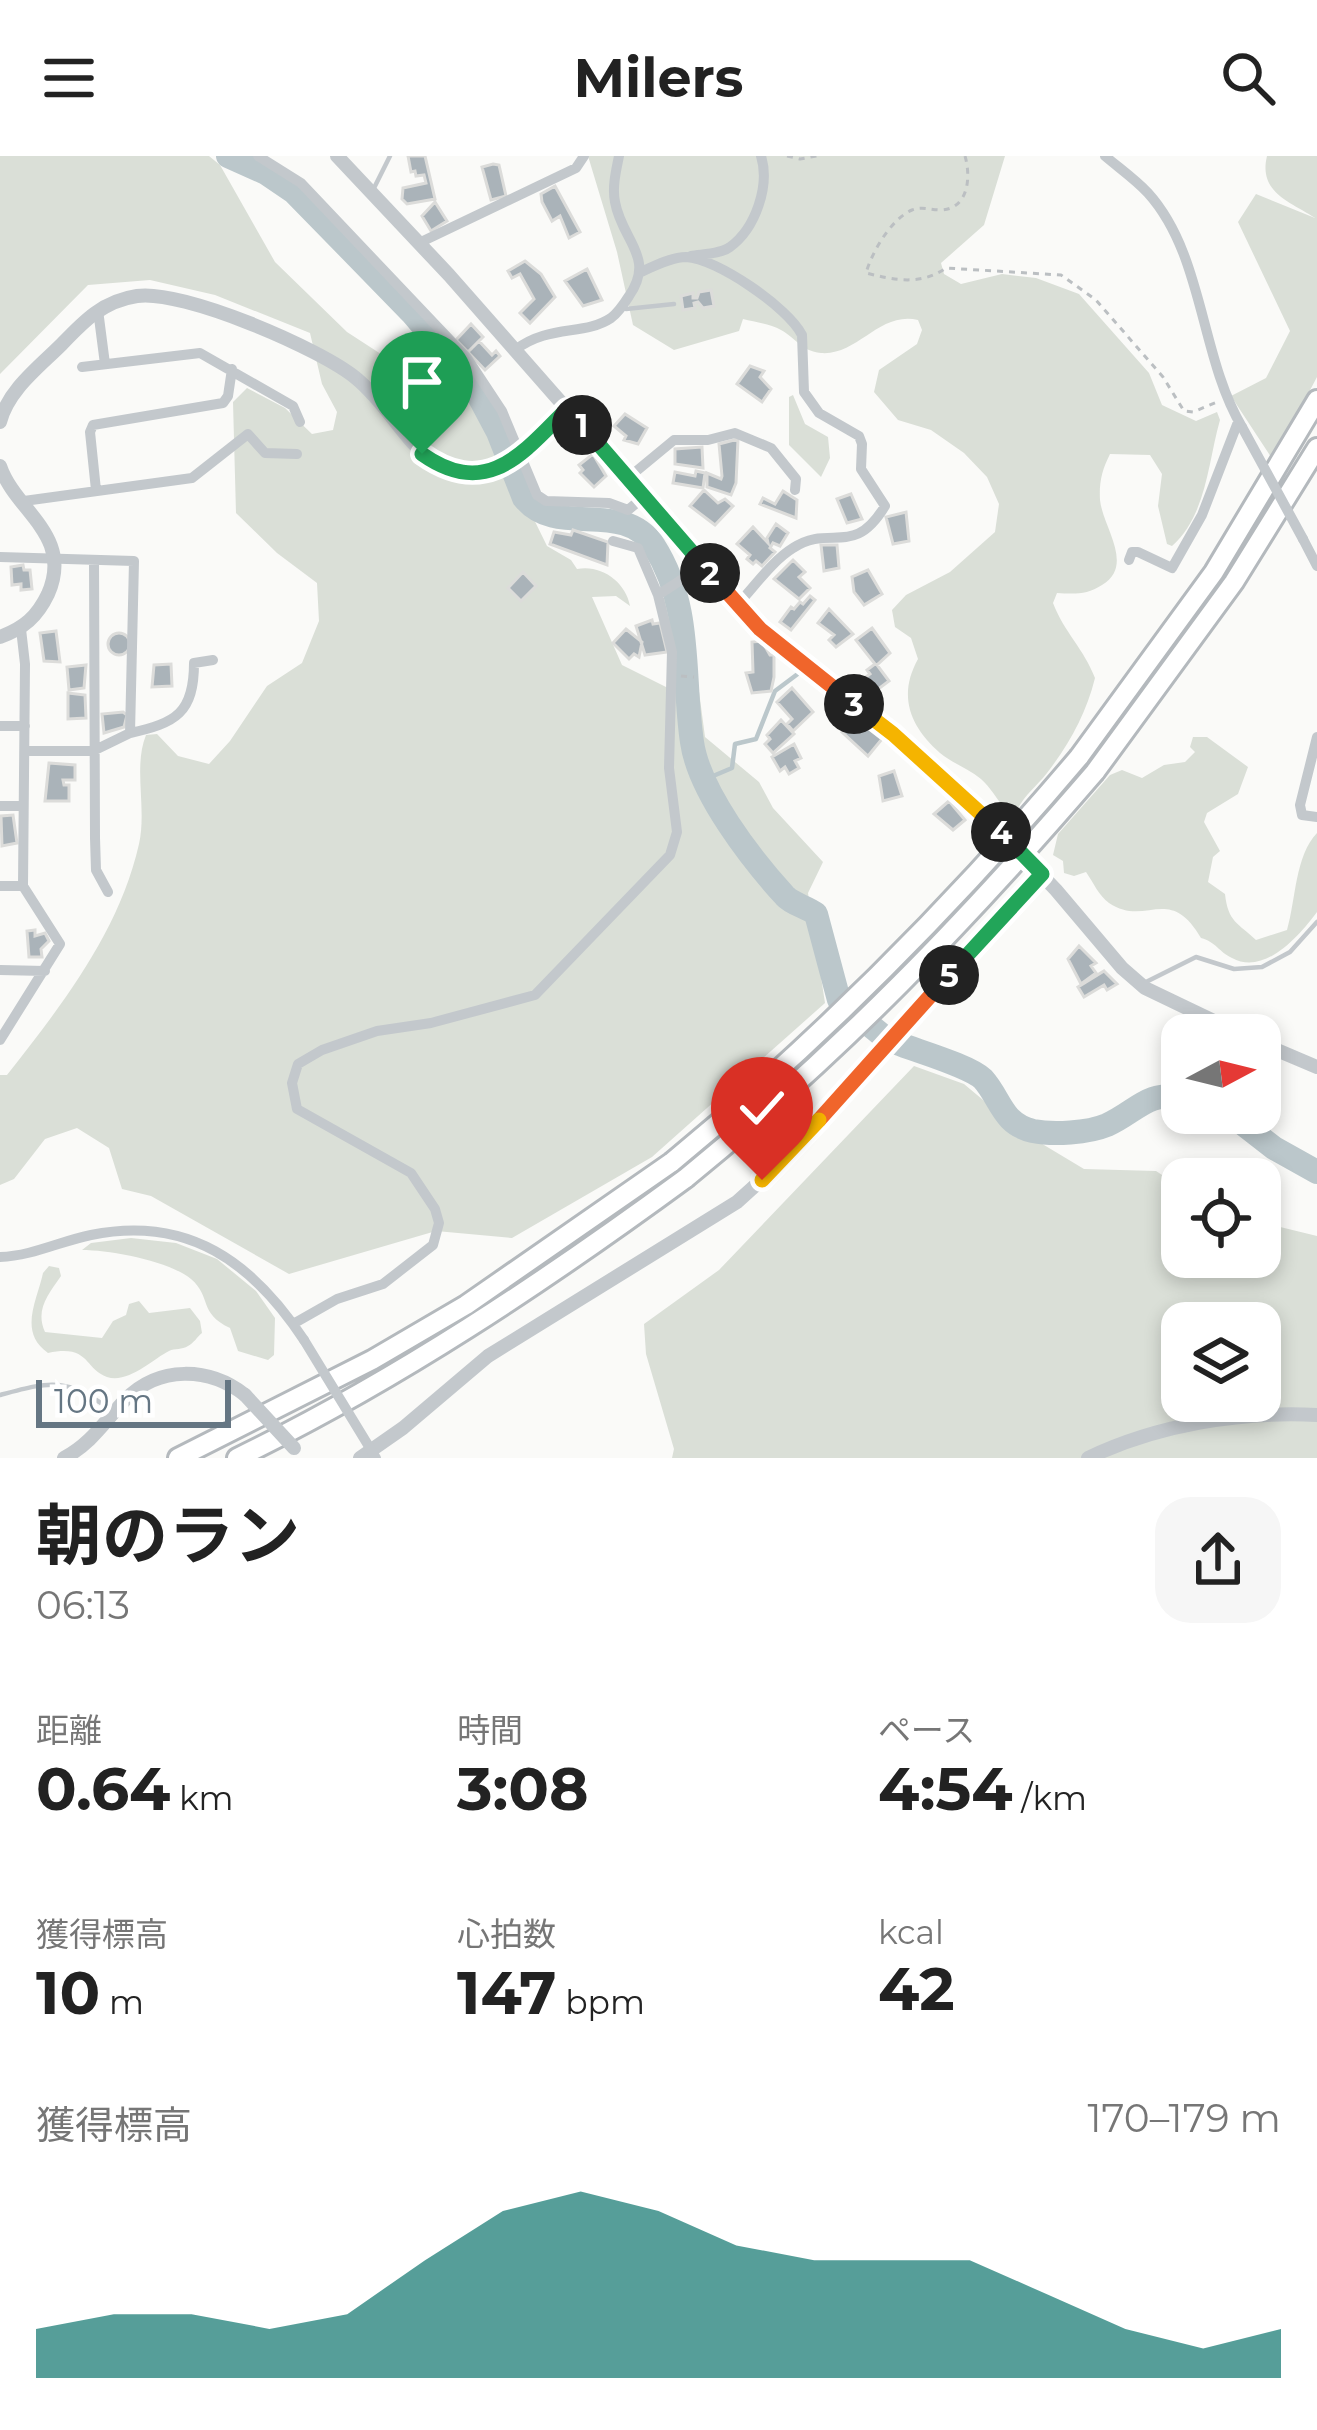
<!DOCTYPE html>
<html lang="ja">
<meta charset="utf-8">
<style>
:root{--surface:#fff;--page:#f6f6f6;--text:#222;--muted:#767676;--accent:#0f766e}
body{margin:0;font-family:Montserrat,"Noto Sans JP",sans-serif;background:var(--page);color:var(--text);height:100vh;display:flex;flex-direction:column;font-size:45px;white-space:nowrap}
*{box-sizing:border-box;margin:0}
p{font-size:39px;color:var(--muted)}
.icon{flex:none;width:66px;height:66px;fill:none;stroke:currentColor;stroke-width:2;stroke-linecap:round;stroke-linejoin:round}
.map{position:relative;height:1302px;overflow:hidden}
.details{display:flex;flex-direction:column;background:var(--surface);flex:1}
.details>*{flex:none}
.needle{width:78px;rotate:83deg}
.fabs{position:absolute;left:1161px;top:858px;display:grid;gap:24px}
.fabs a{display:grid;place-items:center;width:120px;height:120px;border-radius:24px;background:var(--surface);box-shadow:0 6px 18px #0003;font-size:60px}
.scale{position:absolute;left:36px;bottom:30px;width:195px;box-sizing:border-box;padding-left:12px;border:6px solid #657683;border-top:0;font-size:33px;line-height:42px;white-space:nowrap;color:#657683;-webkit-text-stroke:9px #fff;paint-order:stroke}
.pin{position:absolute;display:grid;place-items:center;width:102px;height:102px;color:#fff;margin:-123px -51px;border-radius:50% 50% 50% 0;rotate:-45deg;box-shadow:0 0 12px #0007}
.pin .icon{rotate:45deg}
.km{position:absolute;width:60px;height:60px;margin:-30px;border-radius:50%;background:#222;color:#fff;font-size:33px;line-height:60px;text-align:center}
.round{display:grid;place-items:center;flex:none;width:126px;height:126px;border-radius:36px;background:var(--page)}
.summary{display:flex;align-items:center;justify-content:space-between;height:204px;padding:0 36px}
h1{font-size:66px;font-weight:700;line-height:90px}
.stats{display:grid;grid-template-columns:repeat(3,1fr);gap:18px;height:204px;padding:12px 36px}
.stats div{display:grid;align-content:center}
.stats b{font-size:60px;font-weight:700}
.stats small{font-size:33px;font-weight:400}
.stats p{font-size:33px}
.chart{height:336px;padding:24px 36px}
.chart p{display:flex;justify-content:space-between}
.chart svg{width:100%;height:216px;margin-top:12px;fill:var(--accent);opacity:.7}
header{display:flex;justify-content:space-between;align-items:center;height:156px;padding:0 36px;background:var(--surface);font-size:54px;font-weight:700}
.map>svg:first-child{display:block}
.green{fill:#dadfd7;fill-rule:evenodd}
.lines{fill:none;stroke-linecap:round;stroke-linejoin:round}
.stream{stroke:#bbc7cb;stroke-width:4.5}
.river{stroke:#bbc7cb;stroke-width:24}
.building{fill:#aab3b9;stroke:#dcdcda;stroke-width:3}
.motorway-casing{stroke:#b4b9bd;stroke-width:24}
.path{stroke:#bbbfc2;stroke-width:3;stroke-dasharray:6 6;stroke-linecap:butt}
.service{stroke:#c3c8cc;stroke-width:4.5}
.minor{stroke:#c3c8cc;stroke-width:10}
.tertiary{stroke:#c3c8cc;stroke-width:14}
.motorway{stroke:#fff;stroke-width:18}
.motorway-bridge-casing{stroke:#b4b9bd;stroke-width:24;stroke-linecap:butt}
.minor-bridge{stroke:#c3c8cc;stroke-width:10}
.tertiary-bridge{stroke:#c3c8cc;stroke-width:14}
.motorway-bridge{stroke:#fff;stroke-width:18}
.split-1-casing{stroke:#fff;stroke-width:24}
.split-2-casing{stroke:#fff;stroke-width:24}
.split-3-casing{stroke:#fff;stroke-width:24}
.split-4-casing{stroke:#fff;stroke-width:24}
.split-5-casing{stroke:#fff;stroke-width:24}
.split-6-casing{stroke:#fff;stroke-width:24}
.split-7-casing{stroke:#fff;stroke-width:24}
.split-1{stroke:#22a559;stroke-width:15}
.split-2{stroke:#22a559;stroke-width:15}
.split-3{stroke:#f0652b;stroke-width:15}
.split-4{stroke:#f5b400;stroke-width:15}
.split-5{stroke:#22a559;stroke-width:15}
.split-6{stroke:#f0652b;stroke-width:15}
.split-7{stroke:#f5b400;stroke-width:15}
</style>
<header><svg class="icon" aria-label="menu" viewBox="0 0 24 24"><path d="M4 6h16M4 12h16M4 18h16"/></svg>Milers<svg class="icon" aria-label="search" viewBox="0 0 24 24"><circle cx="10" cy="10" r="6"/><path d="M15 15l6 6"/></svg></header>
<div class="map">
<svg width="1317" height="1302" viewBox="0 0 1317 1302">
<rect width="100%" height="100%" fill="#fafaf8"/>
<!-- green -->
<path class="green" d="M0 0H209L220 9 275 106 347 176 384 200 451 211 494 282 547 390 571 404 577 413C601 408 626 426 630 450L616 440 592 441 622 509 674 535 663 442 685 429 705 581 759 626 773 652 823 706 808 737 825 847 652 1001 512 1082 436 1075 289 1118 151 1040 122 1033 109 992 77 972 45 983 14 1023 0 1029V919H7C62 849 119 776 139 688 147 652 133 611 146 579L157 578 178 600 209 608 230 585 267 530 302 507 319 465 317 427 277 397 236 357 233 246 247 232 285 252 312 278 333 274 337 256 322 228 310 177 215 139 150 124 88 129 0 218Z
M588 0H1005L984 69 941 107 944 118 961 128 1002 118 1036 122 1079 138 1149 217 1162 249 1196 265 1217 256 1220 264C1208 305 1207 359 1172 390L1167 388 1158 350 1162 318 1150 299 1110 298C1102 314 1099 326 1100 344 1103 372 1135 409 1102 429 1087 439 1074 438 1057 437L1053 447C1064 476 1084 493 1095 522 1086 558 1070 587 1047 617 1036 631 1026 637 1017 654H1005C998 644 990 631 981 623 969 613 952 607 940 597 909 570 898 539 918 503L911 482 895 471 892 454 906 439 950 416 995 376 999 348 987 321 964 297 931 274 898 264 874 236 879 214 917 188 922 174 918 164C879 155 858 200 821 197 801 195 796 182 781 174 770 168 755 166 743 163L739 175 674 194 633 169 617 96Z
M1267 0H1317V221L1273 304 1231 240 1266 222 1290 175 1238 66 1256 38 1315 62C1291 46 1258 37 1267 0Z
M793 239 805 268 828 281 830 302 821 321 789 289V241Z
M1193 581H1207L1248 611 1238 638 1207 657 1204 666 1220 695 1213 701 1208 726 1225 738C1228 766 1238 767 1256 784L1287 774C1296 743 1295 700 1317 677V756C1300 779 1265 820 1232 802 1219 796 1216 786 1201 782 1169 727 1146 772 1109 747 1099 740 1093 726 1086 716L1074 720 1064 717 1063 705 1053 699 1058 678 1110 619 1122 614 1142 622 1164 609 1185 606 1195 596 1190 591Z
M914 910 964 928 1019 974 1084 1013 1156 1015 1182 1032V1101H1260V1066L1317 1080V1302H672L674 1293 646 1198 644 1168 719 1114ZM1182 1167H1260V1245H1182Z
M131 1082 176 1087 217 1103 256 1135 275 1162 274 1199 268 1204 238 1195 230 1172C198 1157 212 1141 191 1123 169 1105 110 1094 82 1094L91 1087Z
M49 1110 59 1112 61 1120C48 1139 35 1154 45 1176L102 1182 113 1165 126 1159 129 1148 139 1145 149 1157 190 1152 200 1165 202 1177C197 1181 194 1187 188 1190 182 1194 175 1192 169 1195 153 1203 128 1228 107 1221 84 1213 90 1188 48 1197 18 1176 37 1145 43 1117Z"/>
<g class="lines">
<!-- stream -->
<path class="stream" d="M706 623 732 612 735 588 756 583 775 535 799 517"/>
<!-- river -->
<path class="river" d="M228 0 266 17 294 36 412 157 473 229 498 276 524 342C557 383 623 342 654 390 693 451 682 519 692 586 699 636 752 704 785 740 792 748 807 751 816 758L839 844 883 880
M897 887C917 895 970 910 983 923 1001 943 1002 968 1033 975 1053 979 1088 977 1107 969 1136 956 1147 935 1182 941
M1229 957 1274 992 1317 1016"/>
</g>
<!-- building -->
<path class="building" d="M408 0H425L435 43 407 48 402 43 403 32 426 27 424 19 416 20 415 15 411 16Z
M493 8 499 9 506 40 491 44 482 11Z
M555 30 580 76 569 82 560 60 552 65 542 46 541 38Z
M435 46 447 65 431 75 422 60Z
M525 105 541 118 555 141 530 167 520 157 534 143 520 118 512 122 508 115Z
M587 113 602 144 583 150 565 125Z
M711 134 714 150 703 152 698 146 694 147 695 152 683 154 681 140 693 137V142H697L699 136Z
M471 168 483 181 468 196 456 184Z
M479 185 492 199 496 195 500 200 485 214 468 196Z
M750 210 764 215 760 221 771 233 762 246 737 228Z
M625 258 647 272 638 288 624 284 626 280 614 270Z
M738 283 736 327 731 339 707 331V317L721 323 722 320 719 288Z
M702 291 703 312 675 308V293Z
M593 298 606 320 594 331 580 317 583 314 579 309Z
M696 315 705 317 703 332 673 327 675 316 695 320Z
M704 334 718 347 725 343 733 350 715 369 690 350Z
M783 335 797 344 796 362 760 348 763 342 775 348Z
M851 338 862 363 847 367 837 343Z
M906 356 909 385 893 388 886 361Z
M776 368 788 377 780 390 773 387 770 392 775 396 762 410 756 405 753 408 747 403 750 399 737 388 753 371 768 387 767 382Z
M573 374 608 386 607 409 550 388 554 376 571 379Z
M821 389H837L839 412 824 415Z
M793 404 805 416 799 421 810 432 799 443 774 423Z
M23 409 24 414H30L32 433 21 434V428L12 429 11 411Z
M868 414 882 438 864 449 854 436 852 421Z
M523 416 536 430 521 445 508 432Z
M810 440 815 444 791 474 780 466 791 451 794 453 800 446 803 448Z
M829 453 853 478 836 491 829 484 834 479 818 467Z
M652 464 653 468 660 467 667 496 645 499 636 470Z
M872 472 890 497 877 509 889 525 869 540 859 526 870 518 867 514 875 508 856 484Z
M626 473 642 486 639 501 634 498 629 503 613 487Z
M56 475 60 506 44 505 40 477Z
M108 488a11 11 0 1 1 22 0a11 11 0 1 1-22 0Z
M762 485 770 499H774V521L771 535 752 537 746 517 753 516 752 486Z
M171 508 172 530 152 531 154 509Z
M86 509 84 532 69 534 67 511Z
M792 532 813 556 793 575 787 568 792 563 777 546Z
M68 537 85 539 86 562 68 563Z
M123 556 127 559 124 571 104 577 102 558Z
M854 561 882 583 868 600 842 576Z
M781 564 794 578 773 597 765 588 770 583 767 579Z
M794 588 801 602 795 605 799 612 789 618 785 611 780 615 772 601Z
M49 607 75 609V624H63L64 629H69V645H45Z
M894 615 902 640 883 645 879 620Z
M949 645 965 664 953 674 934 658Z
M13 659 17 687 2 690 1 660Z
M35 774V780L45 777 49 785 41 793 42 801H29L27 775Z
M1079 790 1096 807 1091 810 1096 817 1081 828 1068 803Z
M1104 815 1117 828 1107 834 1104 829 1084 841 1078 831Z"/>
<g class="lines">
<!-- motorway casing -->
<g class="motorway-casing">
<path id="motorway" d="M1079 601 1214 416 1317 244
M1095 616 1234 426 1317 292
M178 1302 372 1204 466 1149 672 1006
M237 1302C396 1225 544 1126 686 1022"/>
</g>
<!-- path -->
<path class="path" d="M787 0 800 3 817 0
M965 0C971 20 969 53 941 54 931 54 922 50 912 54 891 63 872 96 866 117 894 124 920 130 946 112L1061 119 1096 144 1163 221 1184 255 1193 256 1217 246
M681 520 694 521"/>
<!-- service -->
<path class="service" d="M374 32 390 0
M626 153 674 148
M1146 826 1196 801 1234 813 1262 811 1290 796 1317 766
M0 1239C52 1225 65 1221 111 1254"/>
<!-- minor -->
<path class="minor" d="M258 0 301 27 467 202 502 255 537 339 546 345 609 347 628 354 644 341
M1105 0C1119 12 1135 23 1148 37 1204 99 1200 201 1242 271
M421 86 576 12 584 0
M691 100C703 98 721 98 730 91 756 72 770 29 761 0
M641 116C654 110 672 101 686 101 716 102 789 152 802 179L804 236 819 257 859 280 862 288 861 313 885 350C853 403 831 367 793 392 772 405 755 430 738 448
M98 154 105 208
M515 194C549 168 584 180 611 162 619 156 624 148 629 140 656 101 622 85 615 46 612 31 616 15 619 0
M82 211 200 197 293 250 300 266
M628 322 674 284H708L735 277 771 292 796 323 795 334
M96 334 90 276 93 269 223 247 228 240 232 213
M24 345 192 322 248 278 265 297 297 298
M1303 383 1317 410
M0 401 134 405 130 577 93 595H25
M94 404 95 682 96 714 108 736
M1129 404 1132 396H1138L1172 412 1202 359 1238 266
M658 439 704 409
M0 570H25
M130 577C176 567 194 557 194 507L213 504
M1317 581 1300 649 1302 659 1317 661
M0 650H23
M0 730H23
M0 814 45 815
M0 884 60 788 23 730 25 508 21 473
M0 1101C32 1100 61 1085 91 1079 189 1059 253 1107 304 1184
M293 1168 337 1143 383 1128 433 1089 439 1067 435 1053 411 1017 297 953 292 927 298 908 322 894 377 875 431 867 535 839 670 699 677 676 669 612 672 496 658 439 638 392 613 385"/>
<!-- tertiary -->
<path class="tertiary" d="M337 0 449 119 760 473 893 578 991 666 1056 734 1122 812 1145 832 1243 879
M0 266C8 234 39 211 62 188 84 165 103 145 137 140 182 133 322 193 357 223 405 263 417 327 492 315
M527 295 567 253
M0 310C15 355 74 379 48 438 37 461 24 472 0 481
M1260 887 1317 911
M64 1302C91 1288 105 1265 125 1244 159 1209 209 1211 245 1239
M360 1302 403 1272 488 1200 737 1046 789 999 1042 718
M1088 1302C1156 1269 1241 1255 1317 1259"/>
<!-- motorway -->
<use href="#motorway" class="motorway"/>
<!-- motorway-bridge casing -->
<g class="motorway-bridge-casing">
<path id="motorway-bridge" d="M672 1006C821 883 954 749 1079 601
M686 1022C841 896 965 767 1095 616"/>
</g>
<!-- minor-bridge -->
<path class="minor-bridge" d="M1242 271 1303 383
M304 1184 376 1302"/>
<!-- tertiary-bridge -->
<path class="tertiary-bridge" d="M492 315 527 295
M245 1239 294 1292"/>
<!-- motorway-bridge -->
<use href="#motorway-bridge" class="motorway-bridge"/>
</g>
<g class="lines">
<!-- split-1 casing -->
<g class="split-1-casing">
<path id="split-1" d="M422 298C487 344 523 297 567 253L582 269"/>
</g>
<!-- split-2 casing -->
<g class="split-2-casing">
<path id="split-2" d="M582 269 710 417"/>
</g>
<!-- split-3 casing -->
<g class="split-3-casing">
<path id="split-3" d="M710 417 760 473 854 548"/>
</g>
<!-- split-4 casing -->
<g class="split-4-casing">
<path id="split-4" d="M854 548 893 578 1001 676"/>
</g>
<!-- split-5 casing -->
<g class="split-5-casing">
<path id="split-5" d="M949 819 1042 718 1001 676"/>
</g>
<!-- split-6 casing -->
<g class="split-6-casing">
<path id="split-6" d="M819 964 949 819"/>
</g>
<!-- split-7 casing -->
<g class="split-7-casing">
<path id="split-7" d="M762 1024 819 964"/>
</g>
<!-- split-1 -->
<use href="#split-1" class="split-1"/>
<!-- split-2 -->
<use href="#split-2" class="split-2"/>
<!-- split-3 -->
<use href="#split-3" class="split-3"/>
<!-- split-4 -->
<use href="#split-4" class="split-4"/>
<!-- split-5 -->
<use href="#split-5" class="split-5"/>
<!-- split-6 -->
<use href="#split-6" class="split-6"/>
<!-- split-7 -->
<use href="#split-7" class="split-7"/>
</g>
</svg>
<div class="fabs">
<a><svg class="needle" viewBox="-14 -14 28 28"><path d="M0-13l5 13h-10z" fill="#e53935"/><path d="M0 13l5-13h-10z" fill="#767676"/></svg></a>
<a><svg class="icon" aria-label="locate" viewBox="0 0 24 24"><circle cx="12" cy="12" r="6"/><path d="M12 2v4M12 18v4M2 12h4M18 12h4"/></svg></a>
<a><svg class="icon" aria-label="layers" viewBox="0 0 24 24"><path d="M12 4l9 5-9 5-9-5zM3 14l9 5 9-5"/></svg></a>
</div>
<div class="scale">100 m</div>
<div class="pin" style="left:422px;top:298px;background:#1e9e55"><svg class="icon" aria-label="arrive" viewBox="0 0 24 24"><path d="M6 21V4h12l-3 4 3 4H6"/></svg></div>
<div class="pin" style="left:762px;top:1024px;background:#d93025"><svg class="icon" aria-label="check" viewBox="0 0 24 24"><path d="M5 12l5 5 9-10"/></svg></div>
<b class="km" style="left:582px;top:269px">1</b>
<b class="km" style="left:710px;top:417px">2</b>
<b class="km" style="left:854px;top:548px">3</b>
<b class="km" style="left:1001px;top:676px">4</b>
<b class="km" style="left:949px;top:819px">5</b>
</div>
<section class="details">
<div class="summary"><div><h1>朝のラン</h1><p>06:13</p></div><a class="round"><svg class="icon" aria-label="share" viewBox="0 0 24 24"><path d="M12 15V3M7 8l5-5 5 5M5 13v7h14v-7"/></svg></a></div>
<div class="stats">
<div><p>距離</p><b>0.64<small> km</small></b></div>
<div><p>時間</p><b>3:08</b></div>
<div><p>ペース</p><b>4:54<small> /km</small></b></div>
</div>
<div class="stats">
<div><p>獲得標高</p><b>10<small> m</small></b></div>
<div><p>心拍数</p><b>147<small> bpm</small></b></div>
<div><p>kcal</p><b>42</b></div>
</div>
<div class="chart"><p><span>獲得標高</span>170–179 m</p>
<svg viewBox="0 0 160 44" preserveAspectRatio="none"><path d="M0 44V34L10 31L20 31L30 34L40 31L50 20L60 10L70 6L80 10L90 17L100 20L110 20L120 20L130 27L140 34L150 38L160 34V44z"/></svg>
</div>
</section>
